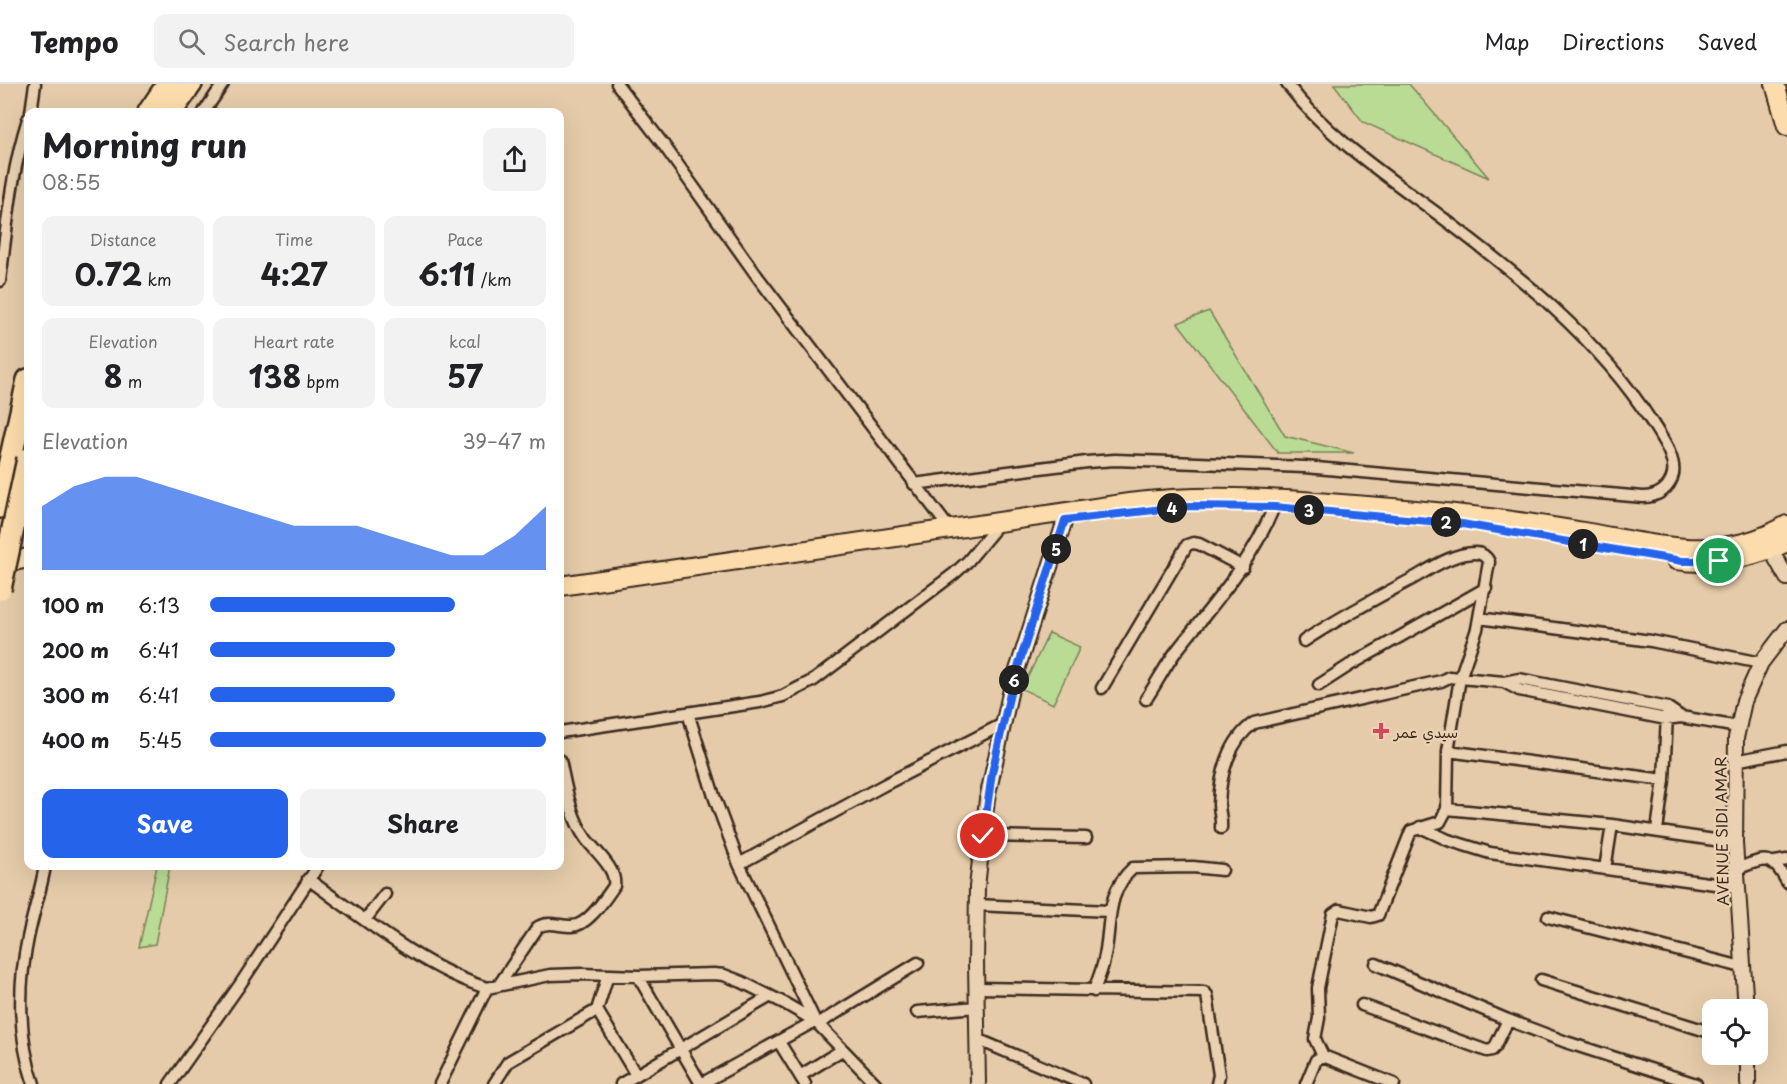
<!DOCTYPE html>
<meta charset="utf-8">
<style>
:root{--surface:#fff;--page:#f2f2f2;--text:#202124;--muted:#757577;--line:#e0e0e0;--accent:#2563eb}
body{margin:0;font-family:"Playpen Sans","Playpen Sans Arabic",sans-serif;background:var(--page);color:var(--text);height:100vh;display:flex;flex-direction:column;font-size:22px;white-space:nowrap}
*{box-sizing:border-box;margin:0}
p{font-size:20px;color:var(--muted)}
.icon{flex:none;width:33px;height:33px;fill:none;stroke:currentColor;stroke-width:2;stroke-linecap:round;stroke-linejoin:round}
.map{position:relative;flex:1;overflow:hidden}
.panel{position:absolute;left:24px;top:24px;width:540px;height:762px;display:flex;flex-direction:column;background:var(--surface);border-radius:12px;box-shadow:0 6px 24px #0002}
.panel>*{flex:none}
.buttons{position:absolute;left:1702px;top:915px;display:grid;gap:12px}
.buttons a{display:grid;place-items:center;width:66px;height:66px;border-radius:12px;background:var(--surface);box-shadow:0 6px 24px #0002;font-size:30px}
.pin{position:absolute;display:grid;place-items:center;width:51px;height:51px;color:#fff;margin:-26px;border:3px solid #fff;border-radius:50%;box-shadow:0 2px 6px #0007}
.km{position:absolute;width:30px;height:30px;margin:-15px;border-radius:50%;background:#222;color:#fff;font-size:16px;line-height:30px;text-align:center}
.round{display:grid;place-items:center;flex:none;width:63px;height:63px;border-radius:12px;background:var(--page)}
.headline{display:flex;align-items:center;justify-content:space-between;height:102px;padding:0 18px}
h1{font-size:33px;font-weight:700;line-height:45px}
.figures{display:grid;grid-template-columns:repeat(3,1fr);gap:9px;height:102px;padding:6px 18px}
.figures div{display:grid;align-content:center;border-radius:12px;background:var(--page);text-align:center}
.figures b{font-size:30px;font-weight:700}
.figures small{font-size:16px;font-weight:400}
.figures p{font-size:16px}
.chart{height:168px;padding:12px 18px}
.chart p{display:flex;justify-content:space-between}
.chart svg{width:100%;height:108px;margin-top:6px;fill:var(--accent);opacity:.7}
.action{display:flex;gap:12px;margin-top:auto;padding:12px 18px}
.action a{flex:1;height:69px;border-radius:12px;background:var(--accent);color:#fff;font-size:24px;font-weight:700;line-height:69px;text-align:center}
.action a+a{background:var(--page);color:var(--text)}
ul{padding:0 18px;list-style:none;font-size:20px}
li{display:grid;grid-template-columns:96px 72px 1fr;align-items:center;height:45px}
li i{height:15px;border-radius:8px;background:var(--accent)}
header{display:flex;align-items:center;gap:36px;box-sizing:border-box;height:84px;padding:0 30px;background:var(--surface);border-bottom:2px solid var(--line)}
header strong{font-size:28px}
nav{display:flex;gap:33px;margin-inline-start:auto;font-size:21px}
.search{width:420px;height:54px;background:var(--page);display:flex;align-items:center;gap:15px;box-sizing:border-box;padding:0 21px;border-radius:12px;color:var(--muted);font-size:22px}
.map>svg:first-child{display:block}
.green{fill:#b9db94;stroke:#7a8259;stroke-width:1.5}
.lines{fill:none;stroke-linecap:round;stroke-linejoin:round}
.minor-casing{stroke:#3b2a1e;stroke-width:15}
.tertiary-casing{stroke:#3b2a1e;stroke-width:18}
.primary-casing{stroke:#3b2a1e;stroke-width:22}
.motorway-casing{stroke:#3b2a1e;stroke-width:26}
.minor{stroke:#e9d1b2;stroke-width:10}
.tertiary{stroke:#e9d1b2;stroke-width:14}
.primary{stroke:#fcdcac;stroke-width:18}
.motorway{stroke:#fcdcac;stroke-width:21}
.motorway-bridge-casing{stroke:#3b2a1e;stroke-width:26;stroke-linecap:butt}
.motorway-bridge{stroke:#fcdcac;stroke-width:21}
.route-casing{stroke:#fff;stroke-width:12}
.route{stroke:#2563eb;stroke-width:8}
.poi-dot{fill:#d1495b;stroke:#e9d1b2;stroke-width:2}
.labels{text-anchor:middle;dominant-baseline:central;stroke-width:5;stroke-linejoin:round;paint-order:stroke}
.poi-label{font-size:15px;fill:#3b2a1e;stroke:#e9d1b2;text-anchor:start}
.street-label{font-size:15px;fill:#3b2a1e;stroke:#e9d1b2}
</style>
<header>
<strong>Tempo</strong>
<div class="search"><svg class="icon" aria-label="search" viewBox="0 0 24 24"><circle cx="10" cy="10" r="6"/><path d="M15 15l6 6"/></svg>Search here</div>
<nav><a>Map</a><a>Directions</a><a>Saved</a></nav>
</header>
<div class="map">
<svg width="1787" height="1000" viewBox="0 0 1787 1000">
<rect width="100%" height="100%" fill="#e5cba9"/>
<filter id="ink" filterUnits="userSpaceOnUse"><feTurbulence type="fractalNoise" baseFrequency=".0167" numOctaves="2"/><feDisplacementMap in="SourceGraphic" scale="12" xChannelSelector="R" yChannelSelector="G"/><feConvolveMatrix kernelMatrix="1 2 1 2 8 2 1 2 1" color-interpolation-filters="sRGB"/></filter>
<g filter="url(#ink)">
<!-- green -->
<path class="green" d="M1334 0H1409L1489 94 1363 38Z
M1209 227 1285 352 1354 369H1278L1178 239Z
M1049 549 1080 563 1053 620 1022 605Z
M157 782H170L155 860 139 863Z"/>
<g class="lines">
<!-- minor casing -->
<g class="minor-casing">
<path id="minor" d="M617 0 663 60 757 192 949 444
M31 28 35 0
M204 28 223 0
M0 197C7 142 11 88 28 35
M914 400 1087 378 1115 376 1305 383 1643 413C1657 413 1670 405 1673 390 1676 374 1661 353 1653 340 1598 253 1516 189 1435 128 1382 89 1327 52 1287 0
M1479 534 1651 557 1761 579
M1304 557C1338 534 1375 515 1412 495 1430 485 1453 469 1475 469 1482 469 1486 472 1489 478L1477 545 1460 594 1448 667 1447 725 1440 738 1411 747 1378 831 1371 833 1339 826 1333 830 1318 904 1319 934 1315 955 1323 972
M1504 598 1519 606 1666 635 1681 633 1738 643
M1319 601 1350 581 1486 504
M1102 604 1187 461 1193 459 1199 460 1243 483
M1146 615C1157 599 1166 580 1178 565 1215 518 1251 479 1274 423
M688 629 714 712 739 780 815 937 701 1000
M560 648 760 618 783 612 814 596 955 489 968 477 993 447
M1448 667 1664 696
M1735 677 1787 667
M1447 725 1612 741 1735 759
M1420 743 1448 756 1490 769 1737 803
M1221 744C1222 735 1219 728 1219 720 1220 691 1229 656 1254 639L1441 597 1449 593 1504 598 1519 595 1668 624 1681 633
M1657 746 1664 696 1667 630
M983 752 1086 754
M1775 778 1787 776
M739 780 884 701 1003 640
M1605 785 1612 741
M1736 785C1764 775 1771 768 1787 798
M308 795C361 833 425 885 487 904
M976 821 1109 827
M1548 833 1742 883
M365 836 385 810
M1376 880 1508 936 1566 958 1696 1000
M638 892 701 1000
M1541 896 1713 949
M499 901 538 843C549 837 559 842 571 842 587 843 605 815 614 802 617 785 596 768 586 755 570 732 566 704 560 676
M977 904 1204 908 1207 911 1219 991 1217 1000
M1094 907C1097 897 1102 887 1104 876 1112 843 1104 810 1133 784L1193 783 1222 786
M1362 921 1487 967 1492 966 1495 963 1508 936
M597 926 636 991
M917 928 977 923
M818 940 918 879
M979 956 1083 1000
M779 958 805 1000
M800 992 842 966
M34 1000C18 954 18 901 28 854 33 829 41 806 45 782
M170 1000 239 902 318 782
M440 1000 487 904 550 891 582 890 638 892 714 890 724 891 742 898 784 919 815 937 876 1000
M494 1000 508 978 597 926 608 891
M621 1000 769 913
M1306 1000 1316 976 1323 972 1394 1000"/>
</g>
<!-- tertiary casing -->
<g class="tertiary-casing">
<path id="tertiary" d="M1766 457 1787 494
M1746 926 1735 759 1736 654 1744 617 1761 579 1787 545
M978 1000 976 879 977 803 987 715 1011 605 1065 436
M1748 1000V970"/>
</g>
<!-- primary casing -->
<g class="primary-casing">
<path id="primary" d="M1775 0 1787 42
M1676 476C1714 482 1752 474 1787 458
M0 480 28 474
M560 502 1129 419C1200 410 1270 414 1341 420 1382 423 1423 426 1463 431 1505 435 1547 442 1589 449 1658 461 1721 480 1787 441"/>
</g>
<!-- motorway casing -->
<g class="motorway-casing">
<path id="motorway" d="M149 28 168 0
M171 28 191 0
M0 423 28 296"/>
</g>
<!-- minor -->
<use href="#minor" class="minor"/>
<!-- tertiary -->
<use href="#tertiary" class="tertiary"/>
<!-- primary -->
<use href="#primary" class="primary"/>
<!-- motorway -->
<use href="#motorway" class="motorway"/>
<!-- motorway-bridge casing -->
<g class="motorway-bridge-casing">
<path id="motorway-bridge" d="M0 505 28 375"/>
</g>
<!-- motorway-bridge -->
<use href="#motorway-bridge" class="motorway-bridge"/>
</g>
</g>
<g class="lines" filter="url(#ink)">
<!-- route casing -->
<g class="route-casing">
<path id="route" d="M983 752 992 689 1011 605 1065 436 1190 422 1274 423 1462 440 1682 477H1719"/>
</g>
<!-- route -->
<use href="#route" class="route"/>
</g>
<!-- markers -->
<path class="poi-dot" d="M1378 638h6v6h6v6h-6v6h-6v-6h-6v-6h6z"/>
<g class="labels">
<!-- poi labels -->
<g class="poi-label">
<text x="1394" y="647">سيدي عمر</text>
</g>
<!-- street labels -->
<g class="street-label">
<text transform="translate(1721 747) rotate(-91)">AVENUE SIDI AMAR</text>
</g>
</g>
</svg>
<div class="buttons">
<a><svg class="icon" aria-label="locate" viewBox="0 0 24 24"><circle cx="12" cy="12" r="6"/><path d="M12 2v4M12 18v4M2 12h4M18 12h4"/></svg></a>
</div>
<div class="pin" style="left:1719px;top:477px;background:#1e9e55"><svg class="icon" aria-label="arrive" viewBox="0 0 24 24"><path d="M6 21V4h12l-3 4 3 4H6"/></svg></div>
<div class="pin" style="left:983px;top:752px;background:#d93025"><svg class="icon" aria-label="check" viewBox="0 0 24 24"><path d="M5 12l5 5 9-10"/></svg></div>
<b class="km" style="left:1583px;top:460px">1</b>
<b class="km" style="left:1446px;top:438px">2</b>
<b class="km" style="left:1309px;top:426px">3</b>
<b class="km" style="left:1172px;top:424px">4</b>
<b class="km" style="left:1056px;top:465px">5</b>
<b class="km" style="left:1014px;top:596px">6</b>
<section class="panel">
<div class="headline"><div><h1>Morning run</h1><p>08:55</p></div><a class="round"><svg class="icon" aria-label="share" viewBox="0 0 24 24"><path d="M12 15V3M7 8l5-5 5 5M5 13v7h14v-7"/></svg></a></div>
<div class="figures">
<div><p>Distance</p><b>0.72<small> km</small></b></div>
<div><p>Time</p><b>4:27</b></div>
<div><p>Pace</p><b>6:11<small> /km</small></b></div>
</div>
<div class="figures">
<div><p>Elevation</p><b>8<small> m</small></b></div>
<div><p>Heart rate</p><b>138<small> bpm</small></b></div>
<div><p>kcal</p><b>57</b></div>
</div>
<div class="chart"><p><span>Elevation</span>39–47 m</p>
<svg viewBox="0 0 160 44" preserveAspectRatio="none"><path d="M0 44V18L10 10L20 6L30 6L40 10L50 14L60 18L70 22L80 26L90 26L100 26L110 30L120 34L130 38L140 38L150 30L160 18V44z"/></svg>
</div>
<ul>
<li><b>100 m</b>6:13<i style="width:73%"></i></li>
<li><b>200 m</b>6:41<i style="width:55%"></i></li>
<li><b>300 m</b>6:41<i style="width:55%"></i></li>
<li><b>400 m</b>5:45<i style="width:100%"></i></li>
</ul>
<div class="action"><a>Save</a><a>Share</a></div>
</section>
</div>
